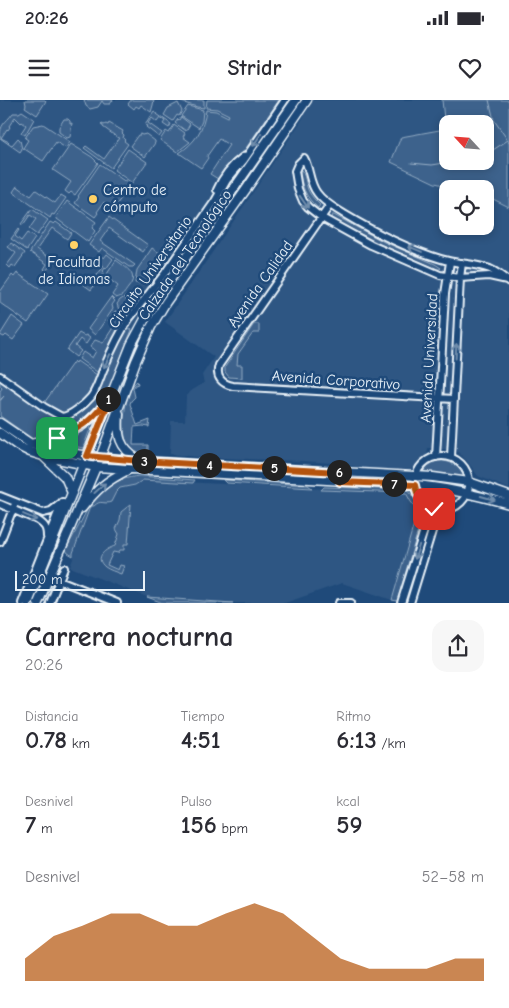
<!DOCTYPE html>
<html lang="es">
<meta charset="utf-8">
<style>
:root{--surface:#fff;--page:#f7f7f7;--text:#2b2b33;--muted:#7c7c81;--accent:#b45309}
body{margin:0;font-family:"Comic Neue",sans-serif;background:var(--page);color:var(--text);height:100vh;display:flex;flex-direction:column;font-size:19px;white-space:nowrap}
*{box-sizing:border-box;margin:0}
p{font-size:16px;color:var(--muted)}
.icon{flex:none;width:28px;height:28px;fill:none;stroke:currentColor;stroke-width:2;stroke-linecap:round;stroke-linejoin:round}
.map{position:relative;height:503px;overflow:hidden}
.drawer{display:flex;flex-direction:column;background:var(--surface);flex:1}
.drawer>*{flex:none}
.needle{width:32px;rotate:296deg}
.fabs{position:absolute;left:439px;top:15px;display:grid;gap:10px}
.fabs a{display:grid;place-items:center;width:55px;height:55px;border-radius:10px;background:var(--surface);box-shadow:0 2px 8px #0003;font-size:25px}
.scale{position:absolute;left:15px;bottom:12px;width:130px;box-sizing:border-box;padding-left:5px;border:2px solid #e8f1f8;border-top:0;font-size:14px;line-height:18px;white-space:nowrap;color:#e8f1f8;-webkit-text-stroke:4px #1f4a7a;paint-order:stroke}
.pin{position:absolute;display:grid;place-items:center;width:42px;height:42px;color:#fff;margin:-21px;border-radius:10px;box-shadow:0 2px 8px #0006}
.km{position:absolute;width:25px;height:25px;margin:-12px;border-radius:50%;background:#222;color:#fff;font-size:14px;line-height:25px;text-align:center}
.round{display:grid;place-items:center;flex:none;width:52px;height:52px;border-radius:15px;background:var(--page)}
.headline{display:flex;align-items:center;justify-content:space-between;height:85px;padding:0 25px}
h1{font-size:28px;font-weight:700;line-height:38px}
.stats{display:grid;grid-template-columns:repeat(3,1fr);gap:8px;height:85px;padding:5px 25px}
.stats div{display:grid;align-content:center}
.stats b{font-size:25px;font-weight:700}
.stats small{font-size:14px;font-weight:400}
.stats p{font-size:14px}
.chart{height:140px;padding:10px 25px}
.chart p{display:flex;justify-content:space-between}
.chart svg{width:100%;height:90px;margin-top:5px;fill:var(--accent);opacity:.7}
.status{display:flex;justify-content:space-between;align-items:center;height:35px;padding:0 25px;background:var(--surface);direction:ltr}
.status svg{height:14px;fill:currentColor}
header{display:flex;justify-content:space-between;align-items:center;height:65px;padding:0 25px;background:var(--surface);font-size:22px;font-weight:700}
.map>svg:first-child{display:block}
.built{fill:#2e5683}
.green{fill:#3c628c;stroke:#92aac2;fill-rule:evenodd}
.lines{fill:none;stroke-linecap:round;stroke-linejoin:round}
.stream{stroke:#9ab0c7;stroke-width:1}
.minor-casing{stroke:#e8f1f8;stroke-width:10}
.major-casing{stroke:#e8f1f8;stroke-width:11}
.minor{stroke:#1f4a7a;stroke-width:6}
.major{stroke:#1f4a7a;stroke-width:8}
.oneway{stroke:#6f8dac}
.route-casing{stroke:#fff;stroke-width:10}
.route{stroke:#b45309;stroke-width:6}
.poi-dot{fill:#ffd166;stroke:#1f4a7a;stroke-width:2}
.labels{text-anchor:middle;dominant-baseline:central;stroke-width:5;stroke-linejoin:round;paint-order:stroke}
.poi-label{font-size:15px;fill:#e8f1f8;stroke:#1f4a7a;text-anchor:start}
.street-label{font-size:15px;fill:#e8f1f8;stroke:#1f4a7a}
</style>
<div class="status"><b>20:26</b><svg viewBox="0 0 49 12"><path d="M0 12V9h3v3zM5 12V6h3v6zM10 12V3h3v9zM15 12V0h3v12zM26 1h20v11H26zM47 4h2v5h-2z"/></svg></div>
<header><svg class="icon" aria-label="menu" viewBox="0 0 24 24"><path d="M4 6h16M4 12h16M4 18h16"/></svg>Stridr<svg class="icon" aria-label="heart" viewBox="0 0 24 24"><path d="M12 20l-8-8c-3-5 5-10 8-4 3-6 11-1 8 4z"/></svg></header>
<div class="map">
<svg width="509" height="503" viewBox="0 0 509 503">
<rect width="100%" height="100%" fill="#1f4a7a"/>
<filter id="ink" filterUnits="userSpaceOnUse"><feTurbulence type="fractalNoise" baseFrequency=".02" numOctaves="2"/><feDisplacementMap in="SourceGraphic" scale="10" xChannelSelector="R" yChannelSelector="G"/><feConvolveMatrix kernelMatrix="1 2 1 2 8 2 1 2 1" color-interpolation-filters="sRGB"/></filter>
<g filter="url(#ink)">
<!-- built -->
<path class="built" d="M0 0H291L159 190 79 368 41 360 22 353 0 338Z
M313 0H442L445 29 401 37 435 83 462 89H448V126H485V95L509 107V389L478 376 467 361 456 350 428 348 427 354 412 370 366 369 332 363 304 361 198 357 170 354 171 321H185L186 297 191 291 204 283 202 275 214 257 165 222 300 23Z
M143 380 406 393 411 402 418 410 392 500 342 483 285 503H233L147 497 70 467 74 456 73 453 90 406H94L97 403 102 401 106 403 120 388 135 385Z"/>
<!-- green -->
<path class="green" d="M25 0H45L46 1 37 15 25 7 26 5Z
M84 0H113L110 4H104L102 1 98 7 90 9 86 6Z
M131 0H154L153 5 151 12 141 5 139 8 136 6 134 9 128 4Z
M185 0H204V8L197 7 181 2Z
M207 0H279L244 51 231 61 218 79 210 74 229 45 219 39 207 56 208 58 201 68 179 53C195 43 204 29 206 10L216 11 228 17 229 15 217 9 206 8Z
M442 0H509V107L485 95V89H462L435 83 391 62 401 37 445 29ZM448 24H485V61H448Z
M178 3 182 11 179 16 177 15 173 21 164 15 168 8Z
M188 6 203 10 202 21 199 28 181 16Z
M22 11 34 19 25 35 21 33 26 25 22 22 21 23 15 17 9 26 10 27 8 30 7 29 1 38 9 42 8 43 12 45 18 38 20 40 22 49 20 52 0 38C0 23 5 24 13 13H19Z
M154 12 171 24 169 28 163 24 165 21 160 18 157 22 152 18 148 23 162 33 159 37 146 27 147 26 145 25Z
M181 17 190 24 186 31 175 23 178 19 179 20Z
M64 19H68L70 21V24L72 23 70 37 67 38 59 32V27Z
M109 23 123 31 122 33 124 35 123 38 125 40 124 41 128 44 111 68 84 48 86 46 104 59 119 38H118L103 27V26L101 25 102 24 104 25 106 24 108 25Z
M43 24 70 42 66 48 56 42 43 61 23 48 28 40 25 38 33 26Z
M174 25 185 33 183 37 190 42 177 52 160 40 166 31 169 33Z
M140 34 142 35 146 34 155 41V43L145 57 130 46 138 35H140Z
M71 44 92 57 98 63 75 95 71 92 69 94 65 91 71 82 53 70Z
M128 49 147 62 132 83 114 70Z
M100 64 130 85 113 110 104 102 97 112 98 113 95 117 75 103 79 97 78 96Z
M300 69C306 74 305 84 309 92 312 97 316 101 320 105L318 108C306 98 300 84 300 69Z
M17 86 31 96 36 90 55 103 61 95 66 98 54 115 52 114 50 118 13 92Z
M67 101 96 122 92 128 95 131 88 142 57 119V118L56 117Z
M32 109 48 120 37 135 29 129 36 119 30 115 23 125 21 124Z
M332 115H334L384 142 435 164 441 168 440 169H437L382 145 332 119 331 117Z
M109 117 148 145 143 152 109 128 100 141 135 165 133 167H129L102 148 99 152 89 145Z
M50 122 54 124 56 122 71 133 67 139 52 128 37 149 54 161 46 171 44 169 47 164 30 152Z
M18 129 19 130 15 136 21 141 27 133 35 138 27 150 11 139Z
M11 143 25 153 15 167 12 165 10 168 7 165 16 153 8 147Z
M152 148 166 157 149 182 144 184 135 183 137 170Z
M107 154 113 159 106 169 105 168 103 171 104 172 91 190 80 182 83 178 91 183 104 166 96 160 99 155 104 158Z
M116 160C126 168 140 174 128 188 124 193 124 196 116 198L112 195 118 186 105 176 107 174Z
M470 168H475L488 172C480 175 470 175 462 171Z
M17 173 48 194 28 223 0 203V192L12 175 14 177Z
M111 197 115 201 112 205 113 209 95 235 88 229Z
M125 197 129 209 126 215 119 210 117 204 120 200Z
M115 211H116L117 212 125 218 97 272 79 259 83 252 92 258 96 251 90 247 95 240 103 243 114 226 111 223V221H108Z
M12 216 24 225 13 240 6 235 4 237 0 235Z
M254 224H259V233H253L238 254 237 265H242V278L229 277 225 272V267Z
M128 227 132 230C123 248 119 268 110 287 105 298 97 310 88 318 76 329 51 337 35 339H33L0 316V301L4 296 0 300V291L2 288 0 286V280L55 318 63 321 70 320 92 300 107 267Z
M79 233 84 236 86 235 90 238 86 244 80 239 75 246 81 251 76 257 67 250Z
M74 261 76 263 77 261 97 275C88 295 85 304 64 314L58 312 44 303Z
M137 281 138 284 135 285 133 288 135 297 131 301 130 304 137 325 150 320 149 327 143 326 134 327 133 345H148V353C141 354 136 353 130 348 119 336 124 290 137 281Z
M93 321 83 348 50 341Z
M438 361C451 360 460 367 465 378L445 374 423 372C427 366 431 363 438 361Z
M139 376 195 380 193 383 143 380 135 385 120 388 116 392 111 402C103 405 101 399 94 406H90C104 387 115 379 139 376Z
M223 380 308 385 312 388 226 383Z
M324 387 408 390C411 393 422 410 423 414L397 501 392 500 418 410 411 402 406 393 321 390Z
M421 391 441 393 460 397C447 410 429 409 421 391Z
M131 404 128 444H124V450H120L118 453 113 452 107 465 118 470 120 465 124 466 121 474C116 472 109 470 105 467 93 457 106 449 115 446L119 434 116 429 120 420 121 412Z
M90 407 73 453V456L68 453 66 450 87 410Z
M147 497 233 503H163Z"/>
<g class="lines">
<!-- stream -->
<path class="stream" d="M489 0 494 20 509 42
M485 53 490 52 508 40
M411 63 432 65 457 61"/>
<!-- minor casing -->
<g class="minor-casing">
<path id="minor" d="M217 90C223 76 231 66 243 57
M330 105 219 265C215 277 222 284 233 286L454 299
M507 180 489 176 460 178 440 175 371 145 322 118 308 107 303 101 298 89 295 71 298 64 304 58C310 69 309 83 317 93 324 103 335 108 344 114 374 132 408 149 441 159 457 164 474 163 490 169 497 172 503 177 509 182
M0 276 44 307 62 317C71 316 85 304 91 297 97 289 100 277 104 268 111 251 119 234 129 219L165 173 215 101 227 80 244 60 285 0
M415 383a27 27 0 1 1 54 0a27 27 0 1 1-54 0Z
M436 357 445 194 450 162
M451 357 460 178 462 163
M0 396 43 413 51 411 60 404
M0 404 37 420C45 425 47 428 47 437
M0 442 14 406
M51 472 59 480 117 503
M22 503 62 402
M50 503 64 468
M339 503H351
M401 503 426 424 427 414 426 405
M410 503 432 431 438 416 443 411"/>
</g>
<!-- major casing -->
<g class="major-casing">
<path id="major" d="M119 314C117 336 119 347 138 360
M0 323 31 344 44 348 87 356 140 361 433 377 469 382 509 396
M0 333 18 346 30 352 43 356 96 367 415 385C448 388 477 395 509 404
M31 344C66 336 84 331 106 302
M44 357 65 377 72 393
M82 408C97 389 106 381 128 370
M28 503 131 245 145 219 163 190 296 0
M38 503 100 358 136 261 151 227 166 202 247 88 307 0"/>
</g>
<!-- minor -->
<use href="#minor" class="minor"/>
<!-- major -->
<use href="#major" class="major"/>
</g>
<!-- one-way arrows -->
<defs><path id="oneway-shaft" d="M-6 0H5M1.5-3L5.5 0L1.5 3" fill="none" stroke-width="1.6" stroke-linecap="round" stroke-linejoin="round" transform="scale(1.25)"/></defs>
<g class="oneway">
<use href="#oneway-shaft" transform="translate(257 40) rotate(124)"/>
<use href="#oneway-shaft" transform="translate(304 102) rotate(55)"/>
<use href="#oneway-shaft" transform="translate(415 149) rotate(-157)"/>
<use href="#oneway-shaft" transform="translate(456 251) rotate(-87)"/>
<use href="#oneway-shaft" transform="translate(107 261) rotate(115)"/>
<use href="#oneway-shaft" transform="translate(100 388) rotate(-42)"/>
<use href="#oneway-shaft" transform="translate(488 398) rotate(16)"/>
<use href="#oneway-shaft" transform="translate(30 417) rotate(23)"/>
<use href="#oneway-shaft" transform="translate(417 452) rotate(107)"/>
</g>
</g>
<g class="lines" filter="url(#ink)">
<!-- route casing -->
<g class="route-casing">
<path id="route" d="M57 338C86 326 94 318 112 294L87 356 140 361 340 372V382L415 385C417 397 422 405 434 409"/>
</g>
<!-- route -->
<use href="#route" class="route"/>
</g>
<!-- markers -->
<g class="poi-dot">
<circle cx="93" cy="99" r="5"/>
<circle cx="74" cy="145" r="5"/>
</g>
<g class="labels">
<!-- poi labels -->
<g class="poi-label">
<text x="103" y="90">Centro de<tspan x="103" dy="17">cómputo</tspan></text>
<text x="74" y="162" text-anchor="middle">Facultad<tspan x="74" dy="17">de Idiomas</tspan></text>
</g>
<!-- street labels -->
<g class="street-label">
<text transform="translate(185 155) rotate(-56)">Calzada del Tecnológico</text>
<text transform="translate(150 172) rotate(-55)">Circuito Universitario</text>
<text transform="translate(260 184) rotate(-55)">Avenida Calidad</text>
<text transform="translate(429 258) rotate(-87)">Avenida Universidad</text>
<text transform="translate(336 280) rotate(4)">Avenida Corporativo</text>
</g>
</g>
</svg>
<div class="fabs">
<a><svg class="needle" viewBox="-14 -14 28 28"><path d="M0-13l5 13h-10z" fill="#e53935"/><path d="M0 13l5-13h-10z" fill="#7c7c81"/></svg></a>
<a><svg class="icon" aria-label="locate" viewBox="0 0 24 24"><circle cx="12" cy="12" r="6"/><path d="M12 2v4M12 18v4M2 12h4M18 12h4"/></svg></a>
</div>
<div class="scale">200 m</div>
<div class="pin" style="left:57px;top:338px;background:#1e9e55"><svg class="icon" aria-label="arrive" viewBox="0 0 24 24"><path d="M6 21V4h12l-3 4 3 4H6"/></svg></div>
<div class="pin" style="left:434px;top:409px;background:#d93025"><svg class="icon" aria-label="check" viewBox="0 0 24 24"><path d="M5 12l5 5 9-10"/></svg></div>
<b class="km" style="left:108px;top:299px">1</b>
<b class="km" style="left:144px;top:361px">3</b>
<b class="km" style="left:209px;top:365px">4</b>
<b class="km" style="left:274px;top:368px">5</b>
<b class="km" style="left:339px;top:372px">6</b>
<b class="km" style="left:394px;top:384px">7</b>
</div>
<section class="drawer">
<div class="headline"><div><h1>Carrera nocturna</h1><p>20:26</p></div><a class="round"><svg class="icon" aria-label="share" viewBox="0 0 24 24"><path d="M12 15V3M7 8l5-5 5 5M5 13v7h14v-7"/></svg></a></div>
<div class="stats">
<div><p>Distancia</p><b>0.78<small> km</small></b></div>
<div><p>Tiempo</p><b>4:51</b></div>
<div><p>Ritmo</p><b>6:13<small> /km</small></b></div>
</div>
<div class="stats">
<div><p>Desnivel</p><b>7<small> m</small></b></div>
<div><p>Pulso</p><b>156<small> bpm</small></b></div>
<div><p>kcal</p><b>59</b></div>
</div>
<div class="chart"><p><span>Desnivel</span>52–58 m</p>
<svg viewBox="0 0 160 44" preserveAspectRatio="none"><path d="M0 44V33L10 22L20 17L30 11L40 11L50 17L60 17L70 11L80 6L90 11L100 22L110 33L120 38L130 38L140 38L150 33L160 33V44z"/></svg>
</div>
</section>
